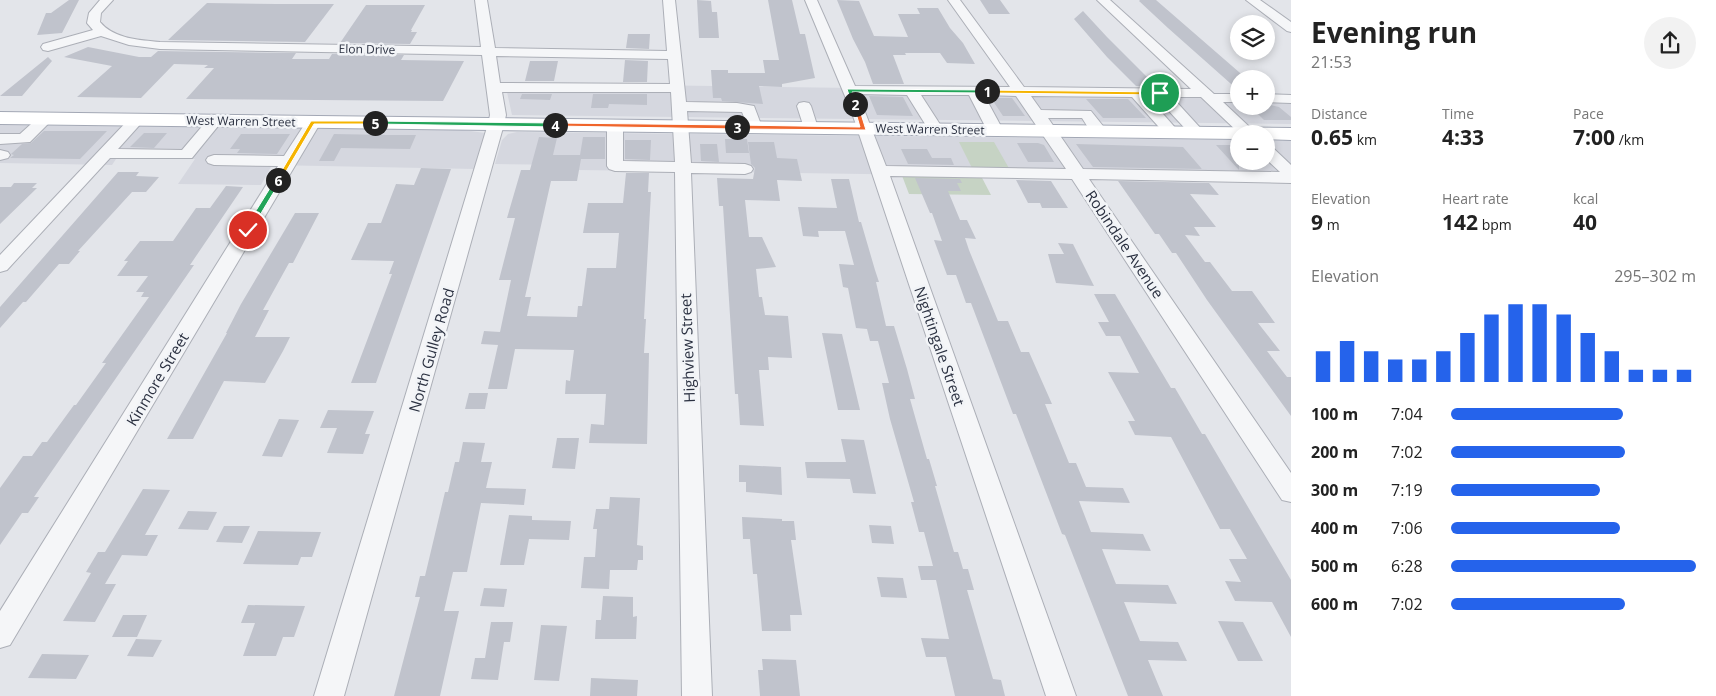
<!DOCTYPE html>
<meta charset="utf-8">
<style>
:root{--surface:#fff;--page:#f2f2f2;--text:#222;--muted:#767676;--accent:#2563eb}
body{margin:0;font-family:"Open Sans",sans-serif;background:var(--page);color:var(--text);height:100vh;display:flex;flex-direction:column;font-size:19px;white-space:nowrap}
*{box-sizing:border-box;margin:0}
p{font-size:16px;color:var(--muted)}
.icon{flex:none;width:28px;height:28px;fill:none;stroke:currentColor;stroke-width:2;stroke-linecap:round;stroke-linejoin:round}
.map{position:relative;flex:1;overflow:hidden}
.drawer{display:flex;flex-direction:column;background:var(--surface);width:425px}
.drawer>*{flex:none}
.controls{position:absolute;left:1230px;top:15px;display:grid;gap:10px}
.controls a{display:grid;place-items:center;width:45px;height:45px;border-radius:50%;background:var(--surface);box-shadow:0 2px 8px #0003;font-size:25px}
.pin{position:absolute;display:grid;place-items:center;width:42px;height:42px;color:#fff;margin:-21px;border:2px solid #fff;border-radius:50%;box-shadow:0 1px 5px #0007}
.km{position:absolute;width:25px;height:25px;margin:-12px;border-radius:50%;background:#222;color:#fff;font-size:14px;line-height:25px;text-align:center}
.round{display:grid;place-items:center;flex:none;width:52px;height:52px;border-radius:26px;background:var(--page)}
.overview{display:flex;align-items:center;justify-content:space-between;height:85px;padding:0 20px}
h1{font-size:28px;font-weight:700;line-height:38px}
.metrics{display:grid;grid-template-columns:repeat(3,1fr);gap:8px;height:85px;padding:5px 20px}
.metrics div{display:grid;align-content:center}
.metrics b{font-size:21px;font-weight:700}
.metrics small{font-size:14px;font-weight:400}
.metrics p{font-size:14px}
.chart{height:140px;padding:10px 20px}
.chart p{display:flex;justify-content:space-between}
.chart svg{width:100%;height:90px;margin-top:5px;stroke:var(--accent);stroke-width:6}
ul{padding:0 20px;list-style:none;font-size:16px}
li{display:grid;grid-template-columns:80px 60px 1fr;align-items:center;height:38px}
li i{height:12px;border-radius:6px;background:var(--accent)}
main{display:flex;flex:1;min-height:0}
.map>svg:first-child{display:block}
.built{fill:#d5d7df}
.green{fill:#c6d3c4}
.building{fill:#c0c3cc}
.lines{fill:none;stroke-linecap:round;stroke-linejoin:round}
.minor-casing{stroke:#acafb7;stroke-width:2}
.major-casing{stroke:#a3a8b5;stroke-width:2}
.minor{fill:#f5f6f8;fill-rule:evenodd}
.major{fill:#fff;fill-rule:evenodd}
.split-1{fill:#f5b400;stroke:#fff}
.split-2{fill:#22a559;stroke:#fff}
.split-3{fill:#f0652b;stroke:#fff}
.split-4{fill:#f0652b;stroke:#fff}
.split-5{fill:#22a559;stroke:#fff}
.split-6{fill:#f5b400;stroke:#fff}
.split-7{fill:#22a559;stroke:#fff}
.labels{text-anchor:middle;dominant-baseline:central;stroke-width:5;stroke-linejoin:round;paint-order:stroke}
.far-street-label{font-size:12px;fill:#2b3141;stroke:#f2f4f7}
.street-label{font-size:15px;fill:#2b3141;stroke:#f2f4f7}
</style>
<main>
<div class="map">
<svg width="1291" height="696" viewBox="0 0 1291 696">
<rect width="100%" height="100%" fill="#e3e5ea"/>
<!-- built -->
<path class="built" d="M505 83 1212 93 1216 96H1239V106H1266V97H1291V124L512 115Z
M0 125 463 130 485 133 475 169 272 165 261 185 178 184 195 159H116L112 165 0 163Z
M517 132 1239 140V161H1266V140H1291V180L578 170V165L495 164 502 140 508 134Z"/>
<!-- green -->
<path class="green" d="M959 142H994L1010 170H973Z
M901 173 980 174 991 195 909 194Z"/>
<!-- building -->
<path class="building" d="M69 0H79L62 33 37 35 46 13H51Z
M697 0 711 1 712 12H717L719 38H699Z
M768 0H792L800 34H805L815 78 782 84V87L759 86 763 104 722 101 721 98H713L711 70H728V73H765L763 60H779Z
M837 0 859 1 874 36 908 37 898 14H920L917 8H938L950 28 963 43 975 64 947 63 940 53H905L906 55H893L904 84H873L865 62 853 39Z
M980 0H1000L1010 14H989Z
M1140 0H1156L1247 79H1239V91L1168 28 1139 1Z
M207 3 277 4H334L305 42 168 40Z
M366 5H425L411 30H412L411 32H417L410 44 340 43Z
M1083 11 1107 37 1157 87 1136 86 1107 57 1074 19Z
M628 34H650L649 49 626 48Z
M88 47 139 57H151L158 51 296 53 292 59H329L332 54 404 55 401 60 464 61 443 101 186 99 214 68H204L208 65 174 64 141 98 77 97 112 66 64 57Z
M48 57 52 61 22 96H0Z
M625 60 648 61 647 82H623Z
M530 61H558L554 81H525Z
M522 94H552L550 100 520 99Z
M593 94H647V105L609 104 608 108H591Z
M869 96 903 97 913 116 877 115Z
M991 98H1012L1025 116H1003Z
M1086 99H1128L1146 118H1103Z
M1266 104 1279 107 1291 117V120H1264L1250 106H1266Z
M44 131H107L80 159 10 158 14 155 11 154 22 144 31 143Z
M144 133H167L154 148 130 147Z
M241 134H290L277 154 237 153 240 149H230Z
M334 134 387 135H416L410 149 341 148 334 161H319Z
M539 137 557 138 553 155H580L583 137H605V159H581L577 181H551L525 297H531L527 316 577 317 578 306H582L587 268H616L619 233H583L588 203H623L626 173H649L648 192H651L644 319H646L644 353H649L647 444 589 443 591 424 604 425 606 394H565L566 380 570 381 574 350 515 349 507 389H488L498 345 481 344 484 331 500 332 511 280H499L515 218H507L521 170H530Z
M725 139H747L749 153H726Z
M625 140H651L650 160 625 159Z
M748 142H774L777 158 797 159 802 181 777 180 780 201 745 200 749 237H762L776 267 756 269 759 297H762L765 315 788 316 792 358 768 357 769 370H759L764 426 740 425 738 394H735L723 206H719L717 178 753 179 755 168 751 164Z
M1017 143H1038L1044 145 1054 162H1028Z
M700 144H717L719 162 701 161Z
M1076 144 1183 147 1202 169 1093 167Z
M1216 145H1239V170Z
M901 149H927L932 158H951L954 165 908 164Z
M421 168 451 169 376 383H351L392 274H389L394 261 351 260 368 223H381L396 184 414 185Z
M118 172H139L136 176 159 177 146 192H132L78 251H80L69 264H59L26 302H23L0 328V307Z
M915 178 960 179 962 183H957L961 191H948L960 220H967L976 239 965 238 969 250 998 321H1008L1021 352H1029L1052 404H1045L1069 463H1076L1086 487 1123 488 1130 503 1079 501 1091 532 1143 534 1151 551 1102 549 1116 584 1168 585 1177 604 1124 602 1140 641 1178 642 1187 661 1148 660 1163 696H1128L1065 535 1062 534 1016 414H1013L971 303H966L956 275H947L934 240 942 241 932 213H930Z
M831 179H849L859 222H861L875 270 879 282H876L886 326H894L907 369 915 399H910L927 459H929L937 486H935L954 552H958L963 569H968L974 590H967L993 679 1001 680 1005 696H955L946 657H926L921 638 949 639 936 580H921L918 566H933L924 532H919L911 502H914L890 419 882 383H889L878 341H870L867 329 856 328 848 288 843 287 839 264 854 265 845 231H818L819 237 803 236 798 207 837 208Z
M1016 180 1051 181 1068 208H1042L1040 203H1028Z
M1118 181 1209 183 1219 195 1190 194 1216 227H1194L1200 236 1185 235 1205 262H1210L1232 291H1252L1275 323H1258L1280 351H1267L1287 377H1291V416L1207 300 1176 253H1172L1159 234H1155Z
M14 183H37L32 188H37L0 224V187H11Z
M226 186 243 187 190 265H194L34 497H39L28 513H22L0 545V488L23 456H32L42 442H47L74 405H76L106 363H102L149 297H141L144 292H136L148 276H117L128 261H124L140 241H173L196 208H210Z
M295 213H319L293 263H289L263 310H269L255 337H290L283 351 265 383 224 381 193 439H167L227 333H226L241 304Z
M1058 243 1073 244 1094 286 1056 283 1048 254H1064Z
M1094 294H1115L1171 388H1175L1202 434H1205L1291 580V637L1272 602 1235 601 1225 581 1241 582 1229 559H1247L1230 529H1220L1171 437 1135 435 1128 421H1135L1108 372 1139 373 1120 336H1106L1098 322H1109Z
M822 333 842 334 860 410H838Z
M469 393H488L485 409H465Z
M328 410 374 411 365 434H370L363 454 327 453 337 428H320Z
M279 419 299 420 282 457 262 456Z
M557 438H579L575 469 552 468Z
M841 439 864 440 876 494 853 493 850 479 807 478 805 462H846Z
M463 442 485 443 481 462H492L486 488 526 489 524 505 481 503 467 572H453L444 611H459L440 696H394L420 597H415L420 576H425L445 492H448L455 462H459Z
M739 465 781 467 782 495 746 492V482H739Z
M143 489 170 490 145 535H158L147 556 122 555 105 584H116L95 622 63 621 91 573 86 572 98 552H105Z
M610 497 640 498 637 545 643 546V560H638L637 570H610L609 589 581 588 584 557H595L597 529H593L596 509H609Z
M188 511 217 512 208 530 178 529Z
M509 515 532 516V520L571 521 569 540 529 539 524 565H500Z
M742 517 782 519V521H794L796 540H791L802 615H790L791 631H762L757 574H753L750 539H743Z
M869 525 891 526 894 544 872 543Z
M224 526H250L242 543 216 542Z
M258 531 321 532 312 557H301L298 565 243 564Z
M877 577 903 578 907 598 881 597Z
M484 588 507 589 504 607 480 606Z
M603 596 633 597V617L637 616 636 639H595L596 620H601Z
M248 605 305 606 294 637H283L276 656H243L255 623H241Z
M123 615H147L137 637H112Z
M1218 621 1243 622 1263 661H1238Z
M491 622H513L510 642H504L498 680 471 679 475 658H485Z
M541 625 567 626 559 681 534 680Z
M136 639 162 640 153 657 127 656Z
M42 654 89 655 76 679 28 678Z
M762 659 796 660 800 696H760L758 670H763Z
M591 678 638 680 637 696H590Z"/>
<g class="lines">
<!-- minor casing -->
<g class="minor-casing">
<path id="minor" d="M100 0H113L101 13 100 22C114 39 140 40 160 42L481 47 475 0H487L495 48 667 51 663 0H675L686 102 737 103 754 106 762 127 759 130H749L742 112 687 111 691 163 745 164 751 166 753 169 751 172 745 174 691 173 712 696H682L675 172 615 171 609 169 607 166V126L610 123H620L623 126V161L675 162 671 92H502L506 115 504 124 344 696H314L488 124 490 115 482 55 160 49 129 45 101 36 48 51 43 50 41 47 43 44 93 30 87 23 89 13ZM496 56 668 59 670 84 500 83Z
M805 0H817L855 86 1010 87 948 0H960L1024 87 1191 89 1097 0H1110L1214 94H1239V102H1223L1257 134H1240L1201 97H1172L1204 132 1201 135H1191L1156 97H1148L1179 132 1176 135H1166L1132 97 1031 96 1041 110 1091 111 1107 131 1104 134C1092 137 1088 127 1082 118H1048L1083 169 1280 172 1266 159V145L1272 147 1291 165V183L1089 179 1291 473V502L1282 500 1072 179 890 176 1076 696H1046L852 113ZM858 94 907 95 930 132H940L943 129 921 95H969L987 130 990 133H1000L1003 130 984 95 1016 96 1066 169 886 166Z
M1246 0H1260L1291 22V32L1287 31Z
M1266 94 1291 95V103L1266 102Z
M804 102 809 103 811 106 818 128 815 131H805L797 106 799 103Z
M46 113 51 115 54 118 30 142 0 144V134H20L41 115Z
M137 114 142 116 145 119 118 149 182 150 210 117H220L223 120 192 158H110L7 270 0 272V255L132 116Z
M313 117 318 119 321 122 10 645 0 648V611L278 166 214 165 208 163 206 160 208 157 214 155 284 156 308 119Z
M0 150 8 152 10 155 8 158 0 160Z"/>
</g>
<!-- major casing -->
<g class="major-casing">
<path id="major" d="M0 112 1291 128V140L1266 139V134H1239V139L0 124Z"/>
</g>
<!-- minor -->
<use href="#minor" class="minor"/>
<!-- major -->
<use href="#major" class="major"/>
</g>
<!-- split-1 -->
<path class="split-1" d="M985 90 1160 92 1163 93 1160 95 987 93Z"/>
<!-- split-2 -->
<path class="split-2" d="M847 89 987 90 990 91 987 93 852 92 858 104 855 106 852 104Z"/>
<!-- split-3 -->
<path class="split-3" d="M853 103 858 104 866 130 737 129 734 127 737 125 860 127Z"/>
<!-- split-4 -->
<path class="split-4" d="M555 123 737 125 740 127 737 129 553 126Z"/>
<!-- split-5 -->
<path class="split-5" d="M373 121 555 123 558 125 555 127 375 124Z"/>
<!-- split-6 -->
<path class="split-6" d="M311 121H375L378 123 375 124H314L281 180 275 182Z"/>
<!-- split-7 -->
<path class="split-7" d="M278 178 281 180 251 230 245 232 244 230 275 180Z"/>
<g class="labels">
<!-- far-street labels -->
<g class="far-street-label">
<text transform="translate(367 49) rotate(1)">Elon Drive</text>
<text transform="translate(241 121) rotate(1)">West Warren Street</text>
<text transform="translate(930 129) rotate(1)">West Warren Street</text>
</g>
<!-- street labels -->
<g class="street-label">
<text transform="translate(1125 244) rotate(56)">Robindale Avenue</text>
<text transform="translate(940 346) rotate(71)">Nightingale Street</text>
<text transform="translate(687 348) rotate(-92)">Highview Street</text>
<text transform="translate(431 350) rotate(-74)">North Gulley Road</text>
<text transform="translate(157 379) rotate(-59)">Kinmore Street</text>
</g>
</g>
</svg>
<div class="controls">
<a><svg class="icon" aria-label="layers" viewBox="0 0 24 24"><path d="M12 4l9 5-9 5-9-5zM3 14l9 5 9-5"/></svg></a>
<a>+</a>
<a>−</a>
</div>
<div class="pin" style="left:1160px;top:93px;background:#1e9e55"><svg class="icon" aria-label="arrive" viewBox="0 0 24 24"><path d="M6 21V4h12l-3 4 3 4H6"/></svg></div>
<div class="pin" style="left:248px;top:230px;background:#d93025"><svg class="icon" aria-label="check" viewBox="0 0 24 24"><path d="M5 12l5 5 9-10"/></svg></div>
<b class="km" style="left:987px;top:91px">1</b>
<b class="km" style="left:855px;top:104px">2</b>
<b class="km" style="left:737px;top:127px">3</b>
<b class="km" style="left:555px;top:125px">4</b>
<b class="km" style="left:375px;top:123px">5</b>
<b class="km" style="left:278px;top:180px">6</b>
</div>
<section class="drawer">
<div class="overview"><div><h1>Evening run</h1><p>21:53</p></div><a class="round"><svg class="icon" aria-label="share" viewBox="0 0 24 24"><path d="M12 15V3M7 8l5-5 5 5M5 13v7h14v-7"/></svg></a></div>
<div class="metrics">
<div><p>Distance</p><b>0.65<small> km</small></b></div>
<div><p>Time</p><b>4:33</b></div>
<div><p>Pace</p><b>7:00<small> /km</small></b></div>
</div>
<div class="metrics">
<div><p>Elevation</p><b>9<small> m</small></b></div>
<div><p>Heart rate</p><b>142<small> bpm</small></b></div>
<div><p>kcal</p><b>40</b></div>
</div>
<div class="chart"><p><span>Elevation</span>295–302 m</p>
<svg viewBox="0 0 160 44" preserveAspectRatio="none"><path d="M5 44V29M15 44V24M25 44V29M35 44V33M45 44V33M55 44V29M65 44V20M75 44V11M85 44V6M95 44V6M105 44V11M115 44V20M125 44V29M135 44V38M145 44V38M155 44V38"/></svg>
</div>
<ul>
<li><b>100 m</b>7:04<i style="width:70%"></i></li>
<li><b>200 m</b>7:02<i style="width:71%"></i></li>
<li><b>300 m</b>7:19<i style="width:61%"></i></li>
<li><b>400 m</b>7:06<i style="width:69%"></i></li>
<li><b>500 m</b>6:28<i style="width:100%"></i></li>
<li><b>600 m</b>7:02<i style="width:71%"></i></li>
</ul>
</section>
</main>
